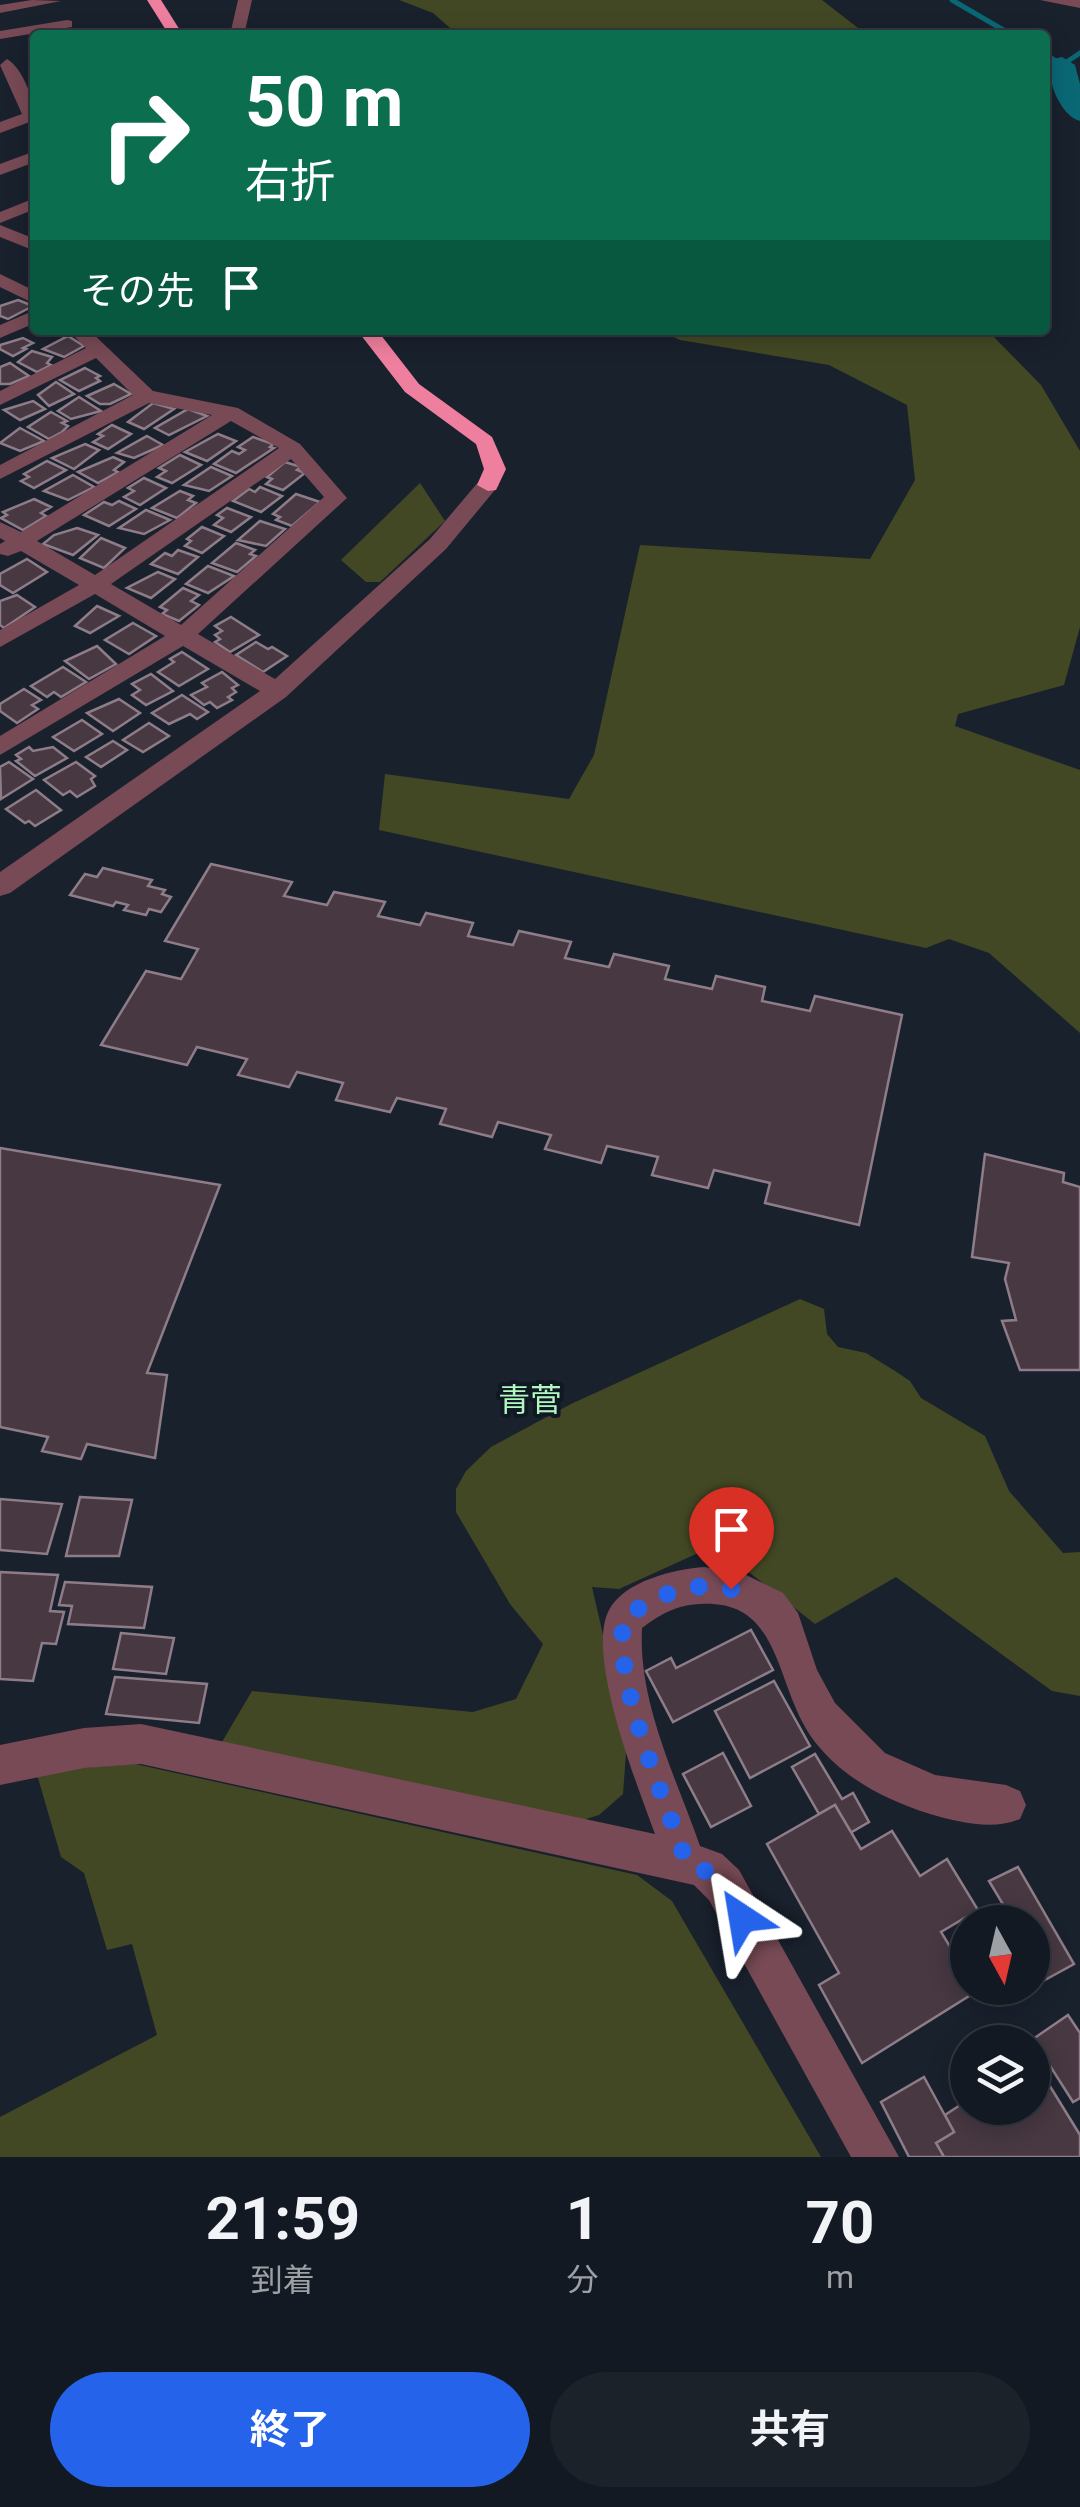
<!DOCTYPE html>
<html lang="ja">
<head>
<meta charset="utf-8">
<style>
	body { margin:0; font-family:Roboto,"Noto Sans JP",sans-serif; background:#1c222a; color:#f1f3f6; height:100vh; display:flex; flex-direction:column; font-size:38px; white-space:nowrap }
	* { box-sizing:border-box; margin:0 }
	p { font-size:32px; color:#9da0a5 }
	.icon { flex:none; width:55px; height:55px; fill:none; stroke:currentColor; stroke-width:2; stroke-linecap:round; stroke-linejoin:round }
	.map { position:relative; height:2157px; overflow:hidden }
	.details { display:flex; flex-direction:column; background:#131922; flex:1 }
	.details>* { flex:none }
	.top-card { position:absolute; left:30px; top:30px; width:1020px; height:305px; border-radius:10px; box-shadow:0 5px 25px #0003,0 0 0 2px #323840; background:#0b6e4f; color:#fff; overflow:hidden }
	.needle { width:65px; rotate:172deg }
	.tools { position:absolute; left:950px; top:1905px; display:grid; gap:20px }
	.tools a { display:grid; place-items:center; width:100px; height:100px; border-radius:50%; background:#131922; box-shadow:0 5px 25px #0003,0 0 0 2px #323840; font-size:50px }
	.pin { position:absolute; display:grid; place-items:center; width:85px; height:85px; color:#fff; margin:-102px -42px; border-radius:50% 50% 50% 0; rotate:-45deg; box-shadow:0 0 10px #0007 }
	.pin .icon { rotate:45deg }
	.me { position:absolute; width:110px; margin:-55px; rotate:327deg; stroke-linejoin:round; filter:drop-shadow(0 0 8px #0008) }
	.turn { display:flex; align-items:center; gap:35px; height:210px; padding:0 50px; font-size:45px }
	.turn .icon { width:130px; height:130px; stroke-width:2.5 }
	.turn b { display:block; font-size:70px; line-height:85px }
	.then { display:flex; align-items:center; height:95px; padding:0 50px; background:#0003; gap:20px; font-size:38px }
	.eta { display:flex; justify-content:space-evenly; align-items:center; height:170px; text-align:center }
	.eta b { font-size:60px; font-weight:700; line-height:70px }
	.button { display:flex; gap:20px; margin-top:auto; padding:20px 50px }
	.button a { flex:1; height:115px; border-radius:60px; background:#2563eb; color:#fff; font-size:40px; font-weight:700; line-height:115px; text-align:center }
	.button a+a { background:#1c222a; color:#f1f3f6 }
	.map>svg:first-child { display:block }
	.green { fill:#434824 }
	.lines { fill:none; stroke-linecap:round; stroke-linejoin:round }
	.stream { stroke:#0a6875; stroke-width:5 }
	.river { fill:#0a6875; fill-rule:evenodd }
	.building { fill:#473842; stroke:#8e7d89; stroke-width:2.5 }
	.minor { fill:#774a55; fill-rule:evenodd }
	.highway { fill:#ef7f9f; fill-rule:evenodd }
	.route { stroke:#2563eb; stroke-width:18; stroke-dasharray:0 32.4 }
	.labels { text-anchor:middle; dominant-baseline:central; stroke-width:8; stroke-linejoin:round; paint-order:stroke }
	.quarter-label { font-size:32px; fill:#b2f6c0; stroke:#101823 }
</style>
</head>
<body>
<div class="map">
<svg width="1080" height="2157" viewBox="0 0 1080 2157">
	<rect width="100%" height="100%" fill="#19212d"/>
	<g class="green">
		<polygon points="399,0 822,0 867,35 458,35 433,13"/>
		<polygon points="659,330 987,330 1041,385 1080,451 1080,627 1064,685 958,714 955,726 1080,770 1080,1033 989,953 949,939 926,948 379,830 385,774 569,799 594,755 640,545 870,559 915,480 907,405 829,365 680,340"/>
		<polygon points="420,483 445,521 380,582 366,582 341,560"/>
		<polygon points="800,1299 824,1309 827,1334 838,1347 866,1353 895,1371 910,1381 921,1398 985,1436 1009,1491 1063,1553 1080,1552 1080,1696 1052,1691 896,1577 815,1624 750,1573 707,1549 619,1589 592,1587 627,1739 623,1794 599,1815 576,1822 219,1747 252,1691 473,1712 516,1699 543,1644 510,1604 456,1512 456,1489 466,1471 491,1447 571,1404"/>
		<polygon points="135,1764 637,1875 672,1901 821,2157 0,2157 0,2117 157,2035 132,1944 107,1950 84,1873 61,1857 36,1771"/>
	</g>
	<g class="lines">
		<g class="stream">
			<polyline points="952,0 1012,35"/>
			<polyline points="1045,54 1062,65 1080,53"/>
		</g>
		<path class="river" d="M1062,57L1075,65L1080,84V121C1061,117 1043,76 1053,59Z"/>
	</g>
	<g class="building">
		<polygon points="18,300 33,306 8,319 0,316 0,306"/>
		<polygon points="68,336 84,346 64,357 43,349"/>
		<polygon points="23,338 33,343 23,348 26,349 13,356 0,349 0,345"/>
		<polygon points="32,351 52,357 47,363 51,365 37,372 18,362"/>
		<polygon points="10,363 29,376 10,384 0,384 0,367"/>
		<polygon points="85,368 100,376 96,378 100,381 79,391 60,380"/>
		<polygon points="56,382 74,394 49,406 38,395"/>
		<polygon points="114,384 131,394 110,404 100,404 87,396"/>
		<polygon points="79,397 101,411 71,419 58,411"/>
		<polygon points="33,401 45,409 20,420 4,410"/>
		<polygon points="153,403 174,409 144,429 128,422"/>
		<polygon points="188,409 207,416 169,435 155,428"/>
		<polygon points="51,412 67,421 62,423 68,426 62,432 49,439 28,427"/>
		<polygon points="112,425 131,434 108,449 93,442 103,436 98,434"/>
		<polygon points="20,428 44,441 20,451 0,443"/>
		<polygon points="218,434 236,441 207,461 185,452"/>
		<polygon points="147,436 163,445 134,458 117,453"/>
		<polygon points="253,437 273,444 270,447 274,448 236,473 214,464 232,451 239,454 245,450 238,447"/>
		<polygon points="85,444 99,450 74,469 52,458"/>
		<polygon points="180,455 201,465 172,483 157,477 166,471 159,468"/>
		<polygon points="113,457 124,462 114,470 118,472 98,483 78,472"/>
		<polygon points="47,461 66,470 34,488 21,481 29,477 24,474"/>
		<polygon points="285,462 301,467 297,470 305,473 283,490 266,484 272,479 267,477"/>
		<polygon points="211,467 232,476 209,491 184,485"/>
		<polygon points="73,475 94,487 68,500 44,491"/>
		<polygon points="144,478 166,488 140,505 124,497 134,491 128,488"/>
		<polygon points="260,487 282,496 261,512 233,501 249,489 255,492"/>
		<polygon points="180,491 193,496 188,500 196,503 177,518 152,508"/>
		<polygon points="296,494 320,502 292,526 276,520 280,517 273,514"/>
		<polygon points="34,499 51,507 41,513 46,516 23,530 1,518 7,515 3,512"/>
		<polygon points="119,501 136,509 109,526 84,515 104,502 112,505"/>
		<polygon points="227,508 251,517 231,532 214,525 223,518 217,515"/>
		<polygon points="146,510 170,520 144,534 119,528"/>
		<polygon points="260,521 285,529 266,546 238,540"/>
		<polygon points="202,527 224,536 202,553 185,546 191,541 187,539"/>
		<polygon points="77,528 98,535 73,555 43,544 54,535"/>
		<polygon points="101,538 125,548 104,568 80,558"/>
		<polygon points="236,543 255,550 250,554 256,556 237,572 212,563"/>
		<polygon points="178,550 198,557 178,574 151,564 165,553 172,556"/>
		<polygon points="27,559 47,572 13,593 0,585 0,574"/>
		<polygon points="208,566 234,576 208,593 186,584"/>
		<polygon points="158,572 175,579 151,598 127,588"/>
		<polygon points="183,588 199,595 191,601 199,605 179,621 162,614 167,610 160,607"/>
		<polygon points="17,595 35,607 4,628 0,625 0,601"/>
		<polygon points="97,606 119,616 90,633 75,626"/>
		<polygon points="231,617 259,635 230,652 215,642 220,639 215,635 222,631 215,626"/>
		<polygon points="133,623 156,636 129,654 105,640"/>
		<polygon points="256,642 268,649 272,647 287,656 263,672 236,655"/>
		<polygon points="97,646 116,664 89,679 65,661"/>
		<polygon points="182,652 208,669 179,686 158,672 174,662 170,659"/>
		<polygon points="63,667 86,682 61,697 54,692 47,697 31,686"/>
		<polygon points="222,672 238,685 232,688 236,692 228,697 232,700 217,708 210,702 204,705 191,695 207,687 202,683"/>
		<polygon points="151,674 173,691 146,705 132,695 140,690 132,684"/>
		<polygon points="24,689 41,700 32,705 38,709 17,723 0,711 0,704"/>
		<polygon points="182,695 208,712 197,719 190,714 169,724 152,713"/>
		<polygon points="119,699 140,713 113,731 87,713"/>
		<polygon points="82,720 102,734 74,751 53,737"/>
		<polygon points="149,723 169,736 143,752 123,740"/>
		<polygon points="113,741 127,750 101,767 86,757"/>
		<polygon points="29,747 33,751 53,747 67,758 35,776 16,761 21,759 16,755"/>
		<polygon points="9,762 33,779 1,799 0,767"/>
		<polygon points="76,762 95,776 91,779 95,786 77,797 70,791 63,795 44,780"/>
		<polygon points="36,790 61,810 35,826 29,821 25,823 6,809"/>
		<polygon points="211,864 292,882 284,896 327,905 334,892 385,902 378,916 420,925 426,913 473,923 468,936 513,945 519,931 571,942 565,958 609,967 614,954 669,966 665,979 712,989 716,976 765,987 762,1001 810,1011 815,996 902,1015 859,1225 765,1203 770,1183 714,1170 708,1188 652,1175 658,1157 607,1146 601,1163 545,1149 551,1135 498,1122 492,1137 440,1124 446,1109 397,1098 390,1112 336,1100 343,1083 297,1072 289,1087 238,1075 247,1059 197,1047 187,1065 101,1045 146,971 181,979 198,949 165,941"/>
		<polygon points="103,868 152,880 148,886 165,890 162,894 171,897 161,912 149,909 146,915 124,910 128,905 116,902 113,906 70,895 85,874 97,877"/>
		<polygon points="0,1148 220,1185 147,1373 167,1375 155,1458 87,1444 81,1459 42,1451 48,1437 0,1427"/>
		<polygon points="985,1154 1064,1173 1063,1182 1080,1187 1080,1370 1020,1370 1002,1321 1016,1320 1005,1279 1009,1263 972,1257"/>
		<polygon points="80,1497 132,1500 119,1556 66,1556"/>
		<polygon points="0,1499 62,1504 47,1554 0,1550"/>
		<polygon points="0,1572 58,1575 50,1611 64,1612 56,1644 42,1643 33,1681 0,1679"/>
		<polygon points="65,1582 152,1587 144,1628 68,1624 72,1606 59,1605"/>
		<polygon points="751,1630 773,1670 673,1722 646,1671 671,1658 676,1668"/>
		<polygon points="121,1633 174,1638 166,1674 113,1669"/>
		<polygon points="115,1677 207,1684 199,1723 106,1714"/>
		<polygon points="774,1681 810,1746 750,1778 715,1711"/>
		<polygon points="723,1753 751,1806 711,1827 683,1774"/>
		<polygon points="815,1754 842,1799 853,1793 869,1822 850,1833 835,1805 819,1814 792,1767"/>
		<polygon points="835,1805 861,1849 892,1831 920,1876 947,1859 978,1910 941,1932 968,1976 968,1988 977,1991 862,2063 819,1985 839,1973 767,1844"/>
		<polygon points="1018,1867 1074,1964 1034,1986 1032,1922 998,1922 1010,1916 989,1881"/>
		<polygon points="1068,2015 1080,2033 1080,2098 1073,2102 1033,2039"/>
		<polygon points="1032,2057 1080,2135 1080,2157 944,2157 936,2143 954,2132 945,2115 968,2100 968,2108 1032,2108"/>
		<polygon points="924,2077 954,2132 936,2143 944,2157 909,2157 881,2102"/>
	</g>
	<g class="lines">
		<g class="minor">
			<polygon points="32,0 61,1 0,13 0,5"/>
			<polygon points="238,0 252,0 244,35 230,35"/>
			<polygon points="1040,0 1080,0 1080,8"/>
			<polygon points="67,20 72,21 72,27 0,39 0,31"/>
			<path d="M7,59C23,68 35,102 35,120L0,133V122L22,114L0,65Z"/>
			<polygon points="35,151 35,162 0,175 0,164"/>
			<polygon points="35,198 35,209 0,223 0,212"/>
			<polygon points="0,225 35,239 35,251 0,237"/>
			<polygon points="0,274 35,291 35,304 0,287"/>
			<polygon points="35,310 35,323 0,338 0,325"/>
			<path d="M68,330H89L153,391L238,408L300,444L347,498L198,634L275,679L430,539L480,480L488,479L499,485L446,549L286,697L10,893L0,896V872L260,691L183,646L0,755V736L165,636L95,594L0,647V630L79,585L21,551L8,556L0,554V544L5,541L0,538V522L21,532L212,415L149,403L0,479V465L133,395L96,358L0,405V391L86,348ZM231,421L279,448L95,575L37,541ZM291,459L324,497L181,625L111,584Z"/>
			<path d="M704,1567L740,1572L783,1593L798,1613L817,1670L835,1703L885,1753L935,1775L1006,1785L1020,1791L1026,1805L1020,1819C993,1831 958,1822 930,1814C886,1800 844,1779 815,1742C776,1692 783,1608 713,1604C684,1602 664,1611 642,1628C638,1703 676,1777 700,1846L722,1854L739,1870L899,2157H851L709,1900L694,1885L141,1764L84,1768L0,1785V1745L84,1728L141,1724L655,1834C638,1787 585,1655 609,1610C624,1581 675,1569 704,1567Z"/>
		</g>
		<g class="highway">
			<polygon points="147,0 161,0 183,35 169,35"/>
			<polygon points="357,330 377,330 419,384 492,437 506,469 496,490 488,491 477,485 484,469 476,444 405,392"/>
		</g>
	</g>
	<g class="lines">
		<path class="route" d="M731,1589C690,1580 657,1595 624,1618C612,1680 665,1799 686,1861C716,1873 727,1890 742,1918"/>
	</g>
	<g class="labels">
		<g class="quarter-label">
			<text x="530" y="1400">青菅</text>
		</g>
	</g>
</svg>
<div class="tools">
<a><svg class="needle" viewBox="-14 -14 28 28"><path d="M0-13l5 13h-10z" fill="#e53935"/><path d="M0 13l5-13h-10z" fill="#9da0a5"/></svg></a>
<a><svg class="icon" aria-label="layers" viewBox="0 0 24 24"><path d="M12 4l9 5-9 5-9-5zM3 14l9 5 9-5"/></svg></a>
</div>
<div class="pin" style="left:731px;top:1589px;background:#d93025"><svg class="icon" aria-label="arrive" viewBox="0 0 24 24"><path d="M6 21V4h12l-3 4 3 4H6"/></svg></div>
<svg class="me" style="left:742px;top:1918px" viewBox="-20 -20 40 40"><path d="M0-17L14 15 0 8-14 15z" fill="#2563eb" stroke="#fff" stroke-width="4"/></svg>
<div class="top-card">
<div class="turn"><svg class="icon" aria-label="right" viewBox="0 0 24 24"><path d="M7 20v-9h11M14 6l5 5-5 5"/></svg><div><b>50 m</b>右折</div></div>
<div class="then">その先<svg class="icon" aria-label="arrive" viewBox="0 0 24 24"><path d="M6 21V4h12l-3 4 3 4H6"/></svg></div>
</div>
</div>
<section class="details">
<div class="eta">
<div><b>21:59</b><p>到着</p></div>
<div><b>1</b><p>分</p></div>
<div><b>70</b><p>m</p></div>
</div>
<div class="button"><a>終了</a><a>共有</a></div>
</section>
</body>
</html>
